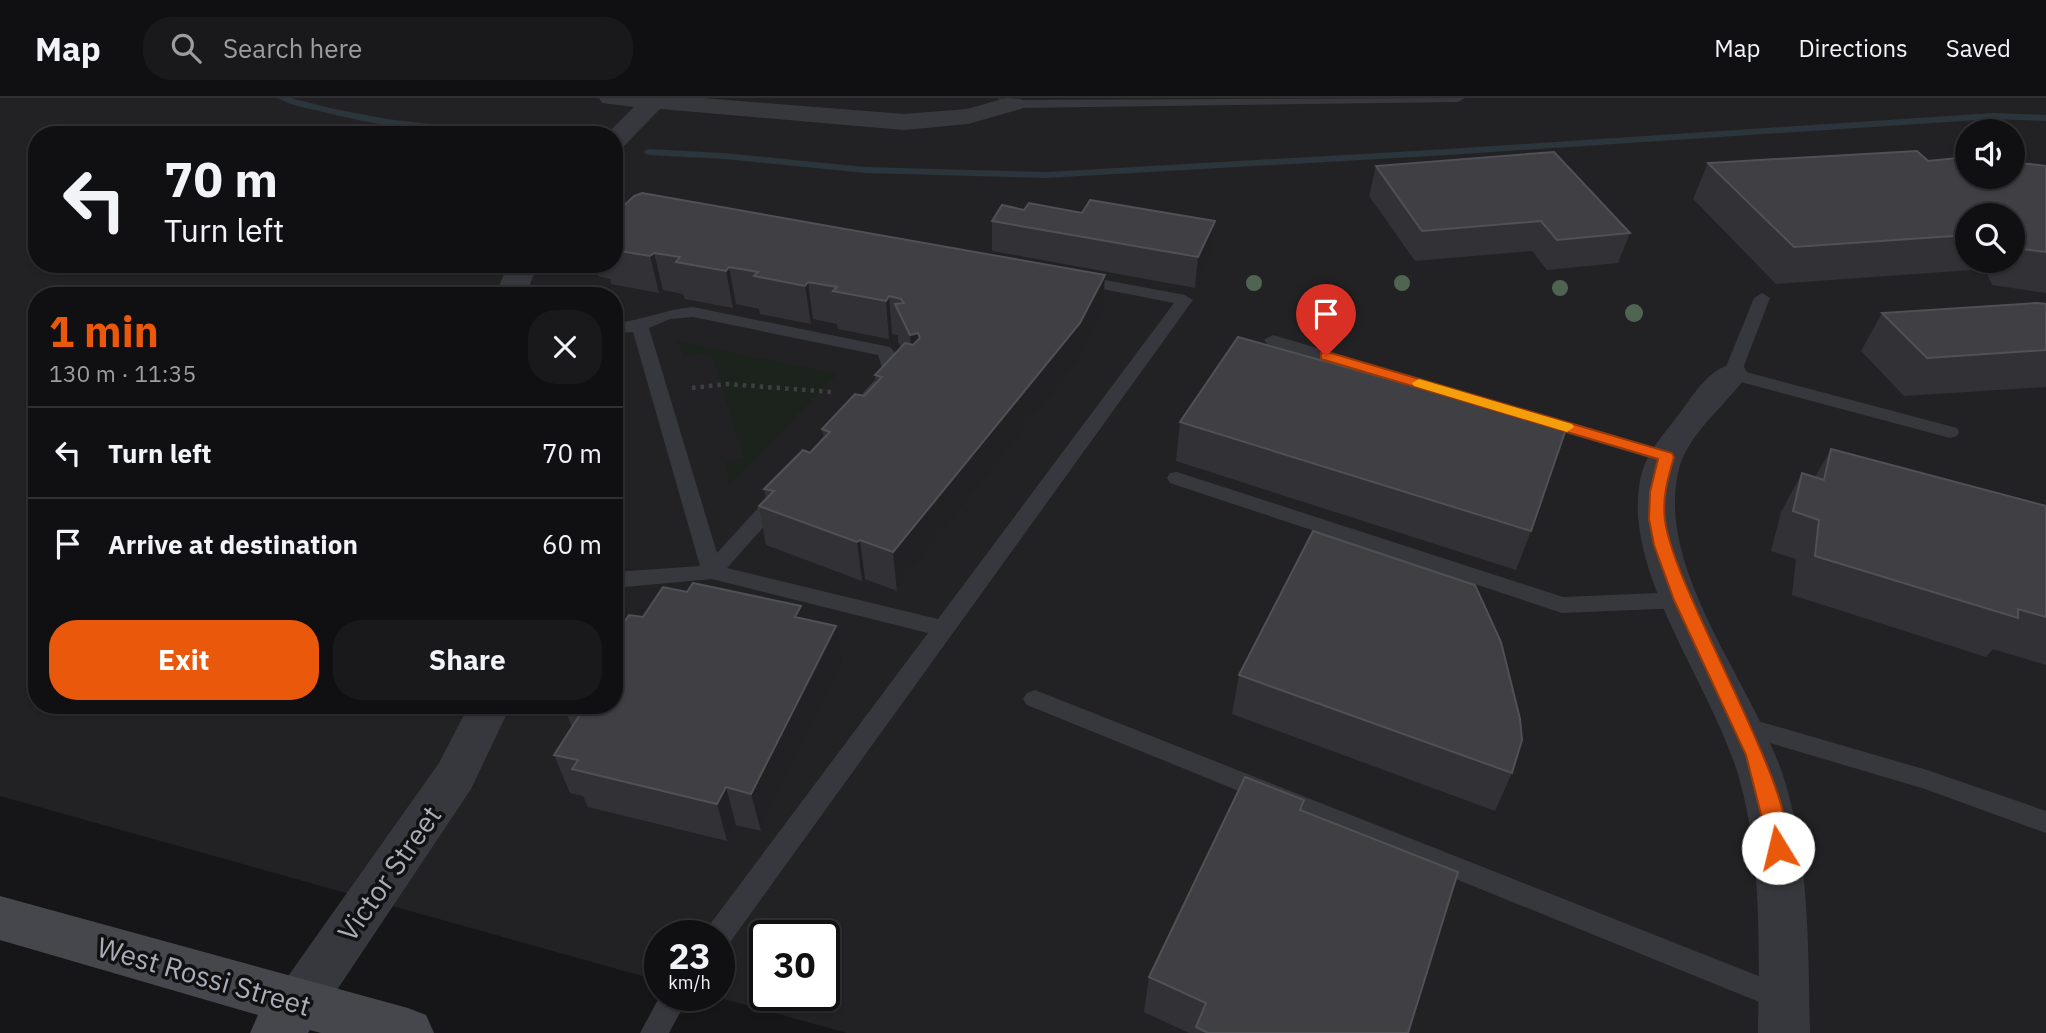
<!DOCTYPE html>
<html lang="en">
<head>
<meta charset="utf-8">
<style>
	body { margin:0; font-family:"IBM Plex Sans",sans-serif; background:#19191b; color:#f1f3f6; height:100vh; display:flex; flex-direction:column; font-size:26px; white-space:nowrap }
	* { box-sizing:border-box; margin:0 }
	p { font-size:23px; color:#9c9d9f }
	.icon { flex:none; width:38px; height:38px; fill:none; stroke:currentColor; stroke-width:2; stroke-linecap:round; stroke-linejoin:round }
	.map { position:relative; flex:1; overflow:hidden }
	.details { position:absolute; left:28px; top:189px; width:595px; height:427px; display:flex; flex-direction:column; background:#101012; border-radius:28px; box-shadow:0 2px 5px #0004,0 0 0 2px #303032 }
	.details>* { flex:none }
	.top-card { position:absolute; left:28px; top:28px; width:595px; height:147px; border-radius:28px; box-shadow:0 2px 5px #0004,0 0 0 2px #303032; background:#101012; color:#f1f3f6; overflow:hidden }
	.buttons { position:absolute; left:1955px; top:21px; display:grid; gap:14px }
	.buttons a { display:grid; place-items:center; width:70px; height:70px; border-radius:50%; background:#101012; box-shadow:0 2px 5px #0004,0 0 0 2px #303032; font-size:35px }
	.speed { position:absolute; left:644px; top:822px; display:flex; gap:14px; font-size:35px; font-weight:700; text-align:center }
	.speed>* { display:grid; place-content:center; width:91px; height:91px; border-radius:50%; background:#101012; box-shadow:0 2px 5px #0004,0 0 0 2px #303032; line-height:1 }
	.speed small { font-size:18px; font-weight:400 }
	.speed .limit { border:4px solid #111; border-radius:10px; background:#fff; color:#111 }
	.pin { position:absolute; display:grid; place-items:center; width:60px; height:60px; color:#fff; margin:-72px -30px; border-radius:50% 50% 50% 0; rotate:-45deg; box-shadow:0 0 7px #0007 }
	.pin .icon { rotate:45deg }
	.me { position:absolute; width:77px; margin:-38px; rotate:351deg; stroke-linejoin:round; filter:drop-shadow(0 0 5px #0008) }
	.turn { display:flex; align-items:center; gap:24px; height:147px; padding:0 21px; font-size:32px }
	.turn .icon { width:91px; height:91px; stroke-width:2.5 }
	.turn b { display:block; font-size:49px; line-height:60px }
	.round { display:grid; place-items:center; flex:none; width:74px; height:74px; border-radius:28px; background:#19191b }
	.overview { display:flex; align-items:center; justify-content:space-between; height:119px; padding:0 21px }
	h1 { font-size:42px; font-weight:800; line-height:52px; color:#ea580c }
	.primary-button { display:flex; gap:14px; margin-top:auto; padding:14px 21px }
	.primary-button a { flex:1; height:80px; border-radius:28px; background:#ea580c; color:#fff; font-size:28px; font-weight:800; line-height:80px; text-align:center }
	.primary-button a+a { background:#19191b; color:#f1f3f6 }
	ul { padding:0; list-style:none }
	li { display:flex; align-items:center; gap:21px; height:91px; padding:0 21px; border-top:2px solid #303032 }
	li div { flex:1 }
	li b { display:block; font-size:26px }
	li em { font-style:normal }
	header { display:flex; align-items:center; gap:42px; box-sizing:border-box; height:98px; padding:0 35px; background:#101012; border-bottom:2px solid #303032 }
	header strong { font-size:33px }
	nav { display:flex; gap:38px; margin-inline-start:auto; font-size:24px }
	.search { width:490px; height:63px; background:#19191b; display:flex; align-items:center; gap:18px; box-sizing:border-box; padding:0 24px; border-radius:28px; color:#9c9d9f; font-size:26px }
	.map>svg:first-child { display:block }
	.built { fill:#222225; fill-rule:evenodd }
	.green { fill:#1c231d }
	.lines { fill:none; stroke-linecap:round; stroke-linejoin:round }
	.stream { fill:#2c353c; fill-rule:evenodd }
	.path { stroke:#3d3f44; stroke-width:4.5; stroke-dasharray:3.5 5; stroke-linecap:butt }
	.lane { fill:#37383d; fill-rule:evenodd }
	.street { fill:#37383d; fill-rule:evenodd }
	.secondary { fill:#45474d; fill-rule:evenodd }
	.tree { fill:#506452 }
	.wall { fill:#323236; fill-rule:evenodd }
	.shaded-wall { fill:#212124 }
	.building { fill:#3f3f44; stroke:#4f5156; stroke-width:2 }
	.route { fill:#ea580c; stroke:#983908; stroke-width:2 }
	.slow { fill:#f59e0b }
	.labels { text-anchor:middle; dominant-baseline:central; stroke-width:7; stroke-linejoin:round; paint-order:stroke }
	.near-street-label { font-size:28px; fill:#a8adb8; stroke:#111113 }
</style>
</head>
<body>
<header>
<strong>Map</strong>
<div class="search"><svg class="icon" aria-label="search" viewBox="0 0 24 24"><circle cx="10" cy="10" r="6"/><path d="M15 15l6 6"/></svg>Search here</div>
<nav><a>Map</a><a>Directions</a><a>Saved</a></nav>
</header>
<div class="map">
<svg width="2046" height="935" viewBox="0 0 2046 935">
	<rect width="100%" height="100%" fill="#161618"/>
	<path class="built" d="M0,0H2046V935H847L713,898H719V838H660V883L0,698ZM1967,33H2012V79H1967ZM37,37H614V166H37ZM1967,117H2012V163H1967ZM37,198H614V607H37ZM765,838H824V898H765Z"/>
	<polygon class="green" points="677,243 837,276 729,387 726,364 744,360 711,254 684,259"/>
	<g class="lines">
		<g class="stream">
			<path d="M278,0H291L334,11L387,21L494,34L499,37C439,37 377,28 319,13C306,10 289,7 278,0Z"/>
			<polygon points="1993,15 2046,17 2046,23 1993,21 1448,57 1047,80 865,75 724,61 648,57 643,54 648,51 724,55 865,69 1047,74 1448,51"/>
		</g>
		<polyline class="path" points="692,290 727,286 832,294"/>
		<g class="lane">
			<polygon points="997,0 1015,2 1465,0 1458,4 1012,10"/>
			<path d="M1078,177L1185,197L1193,202L728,847L719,850V838H705L708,829L928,535L712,481L614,490V474L700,468L633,234L614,235V225C642,223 665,211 693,209L890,249L899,259L901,274L898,278L727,470L938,521L1174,205L1072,185V179ZM693,219L878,257L883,273L717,455L649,230L670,221Z"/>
			<polygon points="1762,195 1770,200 1742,273 1957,330 1959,334 1957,338 1950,340 1726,280 1723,276 1754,200"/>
			<polygon points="1273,237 1673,355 1676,359 1666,365 1659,363 1267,246 1264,242"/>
			<polygon points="1177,374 1563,499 1682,494 1690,496 1693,502 1690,508 1682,510 1562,515 1170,385 1167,380 1170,375"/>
			<polygon points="1035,592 1794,892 1798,901 1794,910 1784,914 1774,910 1027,607 1023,601 1027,595"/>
			<polygon points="1744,619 1927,672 2046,713 2046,735 1925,691 1736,635 1732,628 1736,621"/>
			<polygon points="660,898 689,898 669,935 640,935"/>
		</g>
		<g class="street">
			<polygon points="599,0 702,0 904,16 967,11 1006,0 1021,1 1024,6 1021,11 968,26 904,32 660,11 623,49 614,51 614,37 606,37 634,9 602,5"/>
			<polygon points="508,166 538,166 525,198 495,198"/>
			<path d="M1732,266L1744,269L1748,276C1727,307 1686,336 1678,375C1656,477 1758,590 1786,687C1810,768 1808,851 1810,935H1758C1759,852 1762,768 1741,687C1717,591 1616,471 1642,374C1648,353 1664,336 1676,320C1692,300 1706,272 1732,266Z"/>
			<polygon points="469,607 511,607 471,691 317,922 299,929 281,922 273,905 281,888 439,665"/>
		</g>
		<polygon class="secondary" points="0,798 408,910 426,917 434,935 321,935 310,932 308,935 250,935 258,917 0,842"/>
	</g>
	<g class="tree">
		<circle cx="1254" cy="185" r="8"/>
		<circle cx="1402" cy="185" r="8"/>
		<circle cx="1560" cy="190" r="8"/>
		<circle cx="1634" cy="215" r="9"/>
	</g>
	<g class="wall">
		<path d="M1928,63L2046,68V195L1992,187L1985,171L1776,186L1693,101L1708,65ZM1967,117H2012V163H1967Z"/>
		<polygon points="1376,68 1630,135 1618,165 1547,172 1532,153 1415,163 1369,98"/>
		<polygon points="1024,112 1215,123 1212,153 1195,190 992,153 992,123"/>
		<polygon points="614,117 1103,214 1079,263 897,493 865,481 862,483 766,447 759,408 766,401 764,391 810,355 824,341 822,331 864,298 875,286 875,277 901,249 898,244 898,237 892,236 889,241 838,231 837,226 813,221 811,226 760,216 759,211 736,206 733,210 685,201 683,196 663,192 659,195 611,186 610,181 598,178 595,166 614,166"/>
		<polygon points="2046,206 2046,289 1904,298 1861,253 1882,215"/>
		<polygon points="1180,324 1531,433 1516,472 1176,363"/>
		<polygon points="1831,351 2046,408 2046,567 1993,551 1986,559 1792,497 1796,461 1771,453 1781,414 1802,375 1815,379"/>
		<polygon points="643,519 804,521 842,567 761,733 736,727 727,743 588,709 583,698 570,695 554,657 572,629 565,612"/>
		<polygon points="1239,577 1512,675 1495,713 1232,616"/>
		<polygon points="1304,702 1301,713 1408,935 1189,935 1144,914 1149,879"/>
	</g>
	<g class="shaded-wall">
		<polygon points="1215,123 1212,153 1195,190 1198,159"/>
		<polygon points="654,155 663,192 659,195 650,158"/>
		<polygon points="729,169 736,206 733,210 726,173"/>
		<polygon points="1105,177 1103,214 1079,263 897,493 893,454"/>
		<polygon points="808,184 813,221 811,226 805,188"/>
		<polygon points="889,198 892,236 889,241 886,203"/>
		<polygon points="918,235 921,274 913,275 910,237"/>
		<polygon points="860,442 865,481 862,483 857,444"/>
		<polygon points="801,508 808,547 795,519"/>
		<polygon points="836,528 842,567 761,733 751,696"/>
		<polygon points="726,689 736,727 727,743 717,706"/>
	</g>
	<g class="building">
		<polygon points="1917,53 1928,63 1967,59 1967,79 2012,79 2012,64 2046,68 2046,154 2015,150 2012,145 2012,117 1967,117 1967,137 1794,149 1708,65"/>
		<polygon points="1554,54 1630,135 1557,142 1541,123 1422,133 1376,68"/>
		<polygon points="642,95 1105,177 1080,225 893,454 860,442 857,444 759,408 774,393 764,391 803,352 810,355 830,334 822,331 855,296 864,298 882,279 875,277 905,245 913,247 920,240 918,235 910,237 895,206 904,205 901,201 889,198 886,203 833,193 837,189 808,184 805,188 754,178 758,174 729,169 726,173 676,164 680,159 654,155 650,158 614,152 614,117 634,98"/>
		<polygon points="1090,102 1215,123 1198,159 992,123 1002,107 1024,112 1029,105 1082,115"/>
		<polygon points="2037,205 2046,206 2046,252 1927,260 1882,215"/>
		<polygon points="1238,239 1566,331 1531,433 1180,324"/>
		<polygon points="1831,351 2046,408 2046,519 2018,511 2018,520 1815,458 1819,422 1793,413 1802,375 1824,382"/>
		<polygon points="1313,433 1475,487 1501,544 1520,621 1522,642 1512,675 1239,577"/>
		<polygon points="693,485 801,508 795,519 836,528 751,696 726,689 717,706 572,671 578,662 554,657 581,615 565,612 568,607 614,607 614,539 629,517 643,519 663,489 687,494"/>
		<polygon points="1245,679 1304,702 1300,712 1458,774 1408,935 1208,935 1196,929 1206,905 1149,879"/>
	</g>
	<path class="route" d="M1321,255H1331L1672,355L1674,359C1668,380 1662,400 1665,422C1673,493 1808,709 1785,756H1771L1746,657L1674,502L1654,447L1649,421L1650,394L1658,361L1321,261Z"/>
	<polygon class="slow" points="1419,281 1572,326 1574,329 1567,334 1414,288 1412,285"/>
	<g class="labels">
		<g class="near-street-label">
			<text transform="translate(389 775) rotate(-55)">Victor Street</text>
			<text transform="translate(204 878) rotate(16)">West Rossi Street</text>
		</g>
	</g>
</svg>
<div class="buttons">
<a><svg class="icon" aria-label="sound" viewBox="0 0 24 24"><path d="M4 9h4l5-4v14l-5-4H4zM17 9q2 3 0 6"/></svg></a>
<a><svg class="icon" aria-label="search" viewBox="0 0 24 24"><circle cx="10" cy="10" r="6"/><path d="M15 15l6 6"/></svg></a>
</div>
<div class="speed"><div>23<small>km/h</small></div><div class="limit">30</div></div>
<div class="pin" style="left:1326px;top:258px;background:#d93025"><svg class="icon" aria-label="arrive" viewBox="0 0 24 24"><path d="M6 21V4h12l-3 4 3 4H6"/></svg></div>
<svg class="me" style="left:1778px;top:750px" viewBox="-20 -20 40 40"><circle r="19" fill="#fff"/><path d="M0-13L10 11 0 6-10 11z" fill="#ea580c"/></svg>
<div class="top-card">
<div class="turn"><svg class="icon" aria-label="left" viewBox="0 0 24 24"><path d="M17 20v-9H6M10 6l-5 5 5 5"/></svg><div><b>70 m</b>Turn left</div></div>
</div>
<section class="details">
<div class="overview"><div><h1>1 min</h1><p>130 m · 11:35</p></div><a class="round"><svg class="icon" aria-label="close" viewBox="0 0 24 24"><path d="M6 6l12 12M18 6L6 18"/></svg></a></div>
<ul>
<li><svg class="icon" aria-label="left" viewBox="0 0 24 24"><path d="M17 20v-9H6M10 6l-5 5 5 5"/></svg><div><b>Turn left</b></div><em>70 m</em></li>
<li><svg class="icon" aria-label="arrive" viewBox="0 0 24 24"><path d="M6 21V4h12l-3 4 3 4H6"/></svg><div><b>Arrive at destination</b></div><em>60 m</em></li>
</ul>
<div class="primary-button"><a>Exit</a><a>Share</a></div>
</section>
</div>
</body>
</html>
